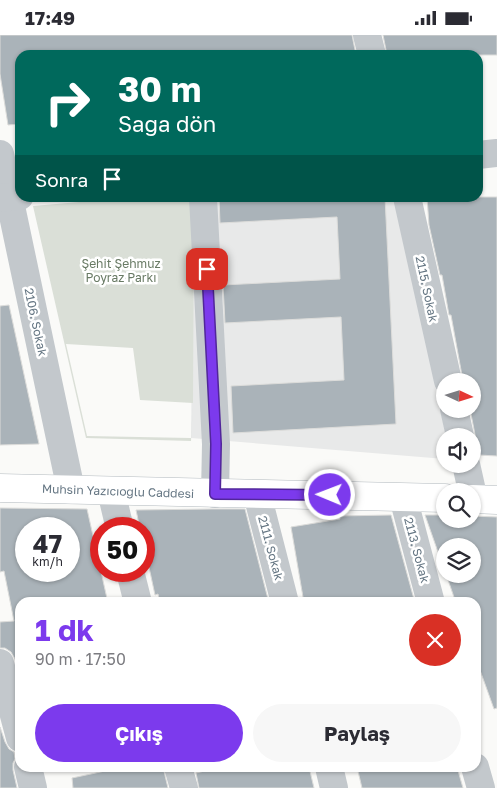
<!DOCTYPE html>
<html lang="tr">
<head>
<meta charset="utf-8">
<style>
	body { margin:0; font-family:"Golos Text",sans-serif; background:#f7f7f7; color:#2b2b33; height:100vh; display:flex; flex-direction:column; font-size:19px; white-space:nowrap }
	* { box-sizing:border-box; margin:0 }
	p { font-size:16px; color:#7c7c81 }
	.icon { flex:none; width:28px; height:28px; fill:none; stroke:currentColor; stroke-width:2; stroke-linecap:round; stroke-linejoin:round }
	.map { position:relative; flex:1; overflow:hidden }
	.sheet { position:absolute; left:15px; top:562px; width:466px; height:175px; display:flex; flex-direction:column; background:#fff; border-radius:15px; box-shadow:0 1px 4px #0004 }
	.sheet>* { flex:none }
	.banner { position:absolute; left:15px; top:15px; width:468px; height:152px; border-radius:15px; box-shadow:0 1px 4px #0004; background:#00695c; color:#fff; overflow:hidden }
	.needle { width:32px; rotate:94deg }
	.controls { position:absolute; left:436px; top:338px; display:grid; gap:10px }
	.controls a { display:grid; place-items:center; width:45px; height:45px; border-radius:50%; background:#fff; box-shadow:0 1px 4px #0004; font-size:25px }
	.speed { position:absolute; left:15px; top:482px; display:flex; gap:10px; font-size:25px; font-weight:700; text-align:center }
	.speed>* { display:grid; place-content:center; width:65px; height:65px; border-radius:50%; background:#fff; box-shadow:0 1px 4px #0004; line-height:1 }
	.speed small { font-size:12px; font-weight:400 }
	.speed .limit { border:8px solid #d22; background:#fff; color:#111 }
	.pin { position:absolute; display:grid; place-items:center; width:42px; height:42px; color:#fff; margin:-21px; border-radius:10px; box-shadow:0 2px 8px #0006 }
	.me { position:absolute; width:55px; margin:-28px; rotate:271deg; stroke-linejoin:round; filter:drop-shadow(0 0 4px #0008) }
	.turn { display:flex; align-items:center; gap:18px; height:105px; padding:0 20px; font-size:22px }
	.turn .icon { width:65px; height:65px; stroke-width:2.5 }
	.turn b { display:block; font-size:35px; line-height:42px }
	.then { display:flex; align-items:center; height:48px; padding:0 20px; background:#0003; gap:10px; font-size:19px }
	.round { display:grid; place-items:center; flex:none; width:52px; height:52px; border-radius:26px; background:#f7f7f7 }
	.summary { display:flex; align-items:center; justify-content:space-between; height:85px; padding:0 20px }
	h1 { font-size:30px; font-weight:700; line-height:38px; color:#7c3aed }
	.action { display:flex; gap:10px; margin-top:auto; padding:10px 20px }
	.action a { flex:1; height:58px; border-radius:30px; background:#7c3aed; color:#fff; font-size:20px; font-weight:700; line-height:58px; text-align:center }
	.action a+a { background:#f7f7f7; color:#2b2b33 }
	.status { display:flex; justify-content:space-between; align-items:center; height:35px; padding:0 25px; background:#fff; direction:ltr }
	.status svg { height:14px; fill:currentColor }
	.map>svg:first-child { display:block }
	.built { fill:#e8e9e9 }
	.green { fill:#dadfd7; fill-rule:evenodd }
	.building { fill:#aab3b9; stroke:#dcdcda; fill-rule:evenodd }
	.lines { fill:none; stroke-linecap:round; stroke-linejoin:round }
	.secondary-casing { stroke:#b3babf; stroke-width:29 }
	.minor { stroke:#c3c8cc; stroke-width:28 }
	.tertiary { stroke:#c3c8cc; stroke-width:28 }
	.secondary { stroke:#fff; stroke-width:28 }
	.route-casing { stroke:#51269a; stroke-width:12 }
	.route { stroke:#7c3aed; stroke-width:9 }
	.labels { text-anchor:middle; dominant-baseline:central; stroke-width:5; stroke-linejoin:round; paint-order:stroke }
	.park-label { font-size:12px; fill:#687a64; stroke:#fff }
	.street-label { font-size:12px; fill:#657683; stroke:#fff }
</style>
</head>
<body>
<div class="status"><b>17:49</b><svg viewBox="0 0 49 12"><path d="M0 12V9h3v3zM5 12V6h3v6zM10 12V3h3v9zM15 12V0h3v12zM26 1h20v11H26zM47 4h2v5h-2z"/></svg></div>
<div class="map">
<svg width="497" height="753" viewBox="0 0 497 753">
	<rect width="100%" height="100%" fill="#fafaf8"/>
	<polygon class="built" points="194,163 395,163 446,401 445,424 191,403"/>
	<path class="green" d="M125,163H194L193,368L191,406L86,403L33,171ZM66,309L133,313L140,365L193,368L191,403L87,401Z"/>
	<g class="building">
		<polygon points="0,0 352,0 356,20 20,20 20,89 8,90 0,39"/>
		<polygon points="383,0 497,0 497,20 387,20"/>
		<polygon points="219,162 385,162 396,389 233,398 231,351 344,345 341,282 225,288 223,250 340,244 337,182 220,188"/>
		<polygon points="427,162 497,162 497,421 479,420 470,374 472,374 472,346 463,346 451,280 449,280 442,240 440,240 429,190"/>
		<polygon points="9,270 39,409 0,410 0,271"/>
		<path d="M0,473L87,474L108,568H20V642L15,624L11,617L5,613H0V587L14,586L4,536L0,537ZM26,494H69V536H26Z"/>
		<polygon points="212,474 245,474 269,568 160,568 158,559 155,560 144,509 144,494 140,494 136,475"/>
		<polygon points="391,480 415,568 304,568 291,492 340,484 339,481"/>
		<polygon points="425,480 445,480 445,484 472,484 472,481 497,482 497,673 494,674 476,624 476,568 456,568 446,539 472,539 472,511 445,511 445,537"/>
		<polygon points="0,692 5,707 9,714 14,717 15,724 13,728 13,735 17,753 0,753"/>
		<polygon points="124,732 163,732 168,753 73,753 72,743"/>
		<polygon points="222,732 309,732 314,753 199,753 196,738"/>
		<polygon points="357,732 457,732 463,753 362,753"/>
	</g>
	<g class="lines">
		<g class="secondary-casing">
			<g id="secondary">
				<polyline points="0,453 445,463"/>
				<polyline points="472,464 497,465"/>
			</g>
		</g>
		<g class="minor">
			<polyline points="367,0 372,20"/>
			<polyline points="0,119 71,455"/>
			<polyline points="203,162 216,409 215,459"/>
			<polyline points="407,162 448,346"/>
			<polyline points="454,374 460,401"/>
			<polyline points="466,429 472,456"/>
			<polyline points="111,456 120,494"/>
			<polyline points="257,459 285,568"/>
			<polyline points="403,462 431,568"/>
			<polyline points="130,536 138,568"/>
			<polyline points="0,628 20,703"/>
			<polyline points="28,732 33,753"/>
			<polyline points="178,732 184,753"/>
			<polyline points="329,732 334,753"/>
			<polyline points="475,732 481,753"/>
		</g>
		<g class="tertiary">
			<polyline points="478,120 497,118"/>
			<polyline points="0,163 20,161"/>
		</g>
		<use href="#secondary" class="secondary"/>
	</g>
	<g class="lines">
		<g class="route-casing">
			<polyline id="route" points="207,234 216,409 215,459 330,460"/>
		</g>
		<use href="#route" class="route"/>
	</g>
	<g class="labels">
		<g class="park-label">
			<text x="121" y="228">Şehit Şehmuz<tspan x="121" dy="14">Poyraz Parkı</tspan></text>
		</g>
		<g class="street-label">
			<text transform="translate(427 254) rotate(78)">2115. Sokak</text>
			<text transform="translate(36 287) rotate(78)">2106. Sokak</text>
			<text transform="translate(118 456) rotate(2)">Muhsin Yazıcıoğlu Caddesi</text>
			<text transform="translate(271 513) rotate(75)">2111. Sokak</text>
			<text transform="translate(417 515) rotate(75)">2113. Sokak</text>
		</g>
	</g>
</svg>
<div class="controls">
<a><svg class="needle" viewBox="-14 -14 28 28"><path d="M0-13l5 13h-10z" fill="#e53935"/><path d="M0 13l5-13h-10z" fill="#7c7c81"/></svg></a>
<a><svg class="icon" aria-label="sound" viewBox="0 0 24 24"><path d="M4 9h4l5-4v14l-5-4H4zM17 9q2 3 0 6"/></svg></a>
<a><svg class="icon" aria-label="search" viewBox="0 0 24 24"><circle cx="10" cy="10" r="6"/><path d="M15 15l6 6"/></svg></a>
<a><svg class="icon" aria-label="layers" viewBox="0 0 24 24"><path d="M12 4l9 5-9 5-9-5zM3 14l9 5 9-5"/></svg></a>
</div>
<div class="speed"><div>47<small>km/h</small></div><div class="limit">50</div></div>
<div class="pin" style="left:207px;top:234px;background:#d93025"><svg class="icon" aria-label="arrive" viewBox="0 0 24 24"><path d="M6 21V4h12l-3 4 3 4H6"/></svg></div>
<svg class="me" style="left:330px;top:460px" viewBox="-20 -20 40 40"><circle r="17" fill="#7c3aed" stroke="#fff" stroke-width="3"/><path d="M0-11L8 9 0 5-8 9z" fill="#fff"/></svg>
<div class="banner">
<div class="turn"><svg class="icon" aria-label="right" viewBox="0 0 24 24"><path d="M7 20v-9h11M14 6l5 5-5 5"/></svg><div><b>30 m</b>Sağa dön</div></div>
<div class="then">Sonra<svg class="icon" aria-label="arrive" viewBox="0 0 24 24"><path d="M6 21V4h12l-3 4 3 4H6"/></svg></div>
</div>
<section class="sheet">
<div class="summary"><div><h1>1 dk</h1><p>90 m · 17:50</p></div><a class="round" style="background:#d93025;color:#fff"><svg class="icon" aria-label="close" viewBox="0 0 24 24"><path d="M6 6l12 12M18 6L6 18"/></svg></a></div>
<div class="action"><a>Çıkış</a><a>Paylaş</a></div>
</section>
</div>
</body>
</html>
